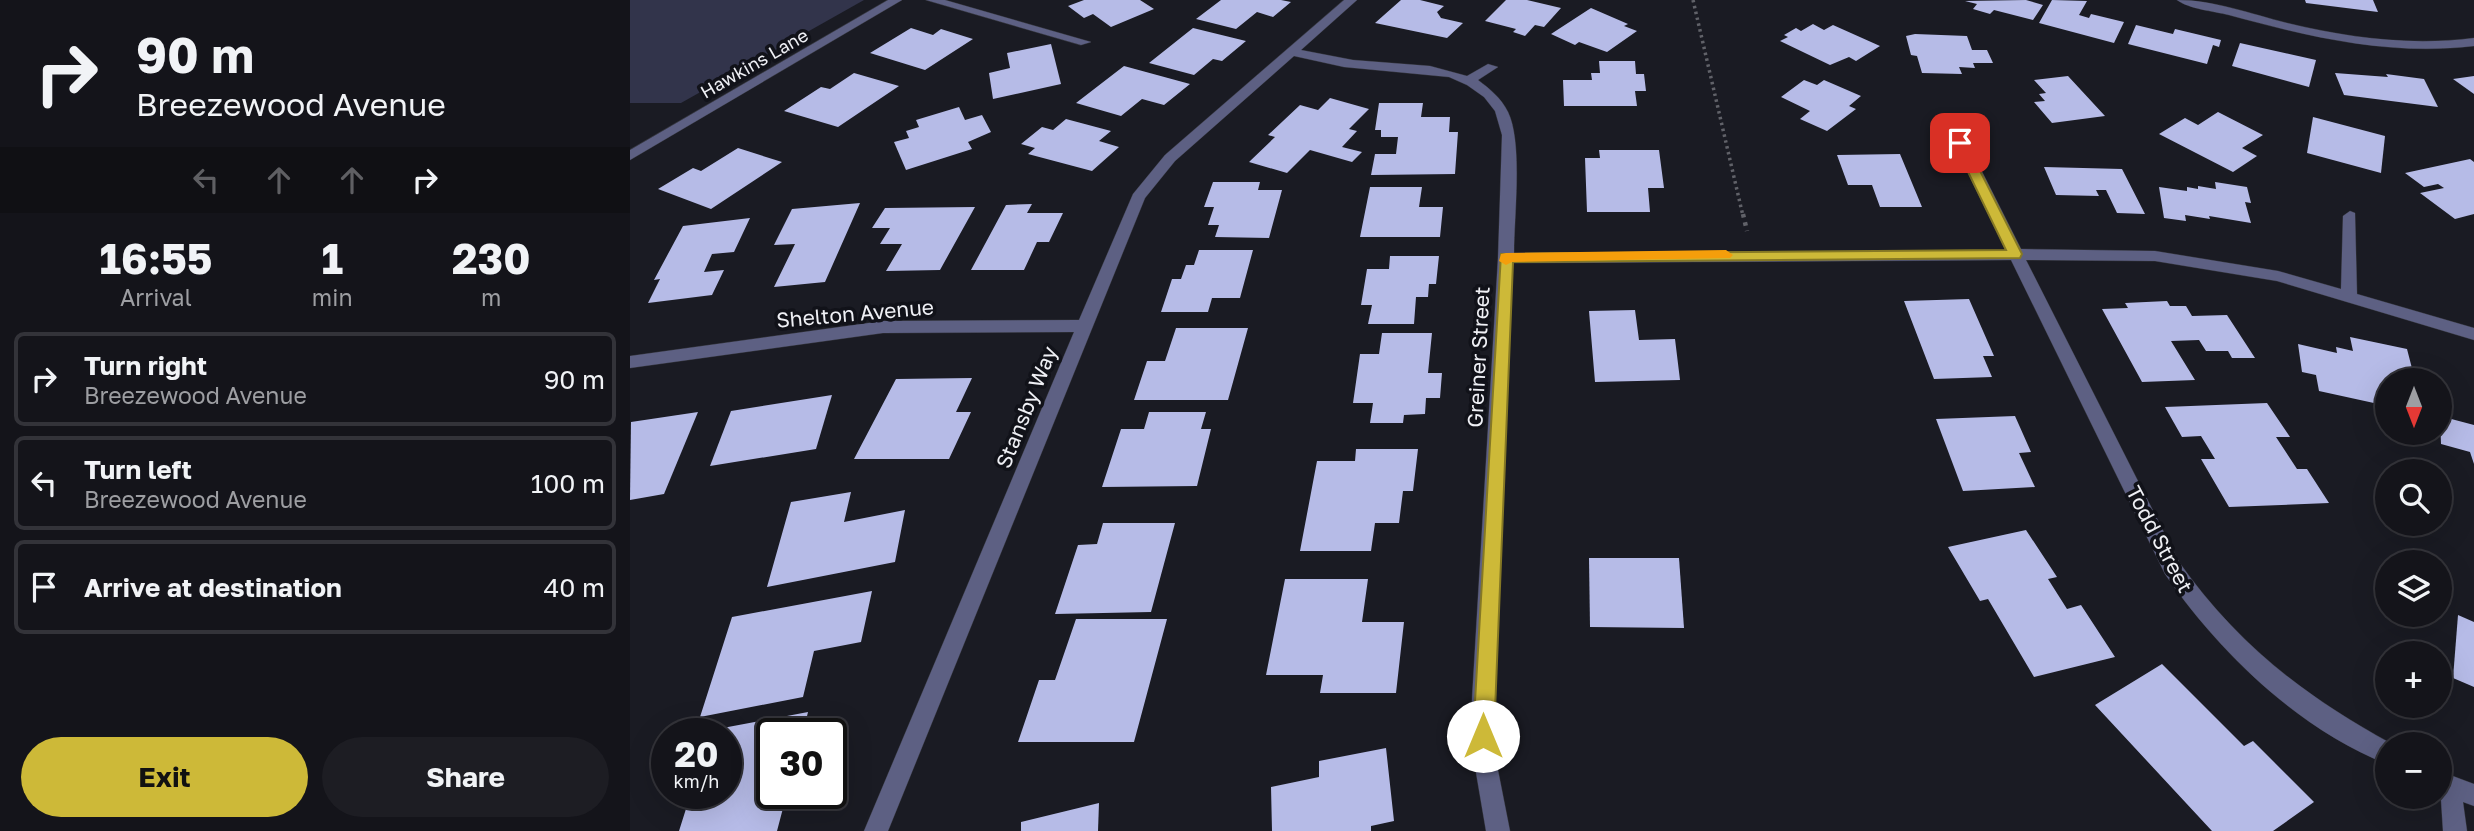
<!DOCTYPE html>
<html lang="en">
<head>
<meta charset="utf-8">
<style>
	body { margin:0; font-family:"Golos Text",sans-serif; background:#1d1d23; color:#f1f3f6; height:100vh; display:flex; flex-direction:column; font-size:26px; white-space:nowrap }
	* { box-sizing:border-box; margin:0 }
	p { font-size:23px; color:#9d9ea2 }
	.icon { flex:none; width:38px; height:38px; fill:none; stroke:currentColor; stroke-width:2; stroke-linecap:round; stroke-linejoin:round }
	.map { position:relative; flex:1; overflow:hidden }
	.panel { display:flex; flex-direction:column; background:#14141a; width:630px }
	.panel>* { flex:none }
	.hud { background:#14141a; color:#f1f3f6; overflow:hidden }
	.needle { width:46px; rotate:180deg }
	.fabs { position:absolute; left:1745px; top:368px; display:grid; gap:14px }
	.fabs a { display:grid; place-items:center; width:77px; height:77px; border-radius:50%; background:#14141a; box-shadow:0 7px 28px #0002,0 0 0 2px #333339; font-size:35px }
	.speed { position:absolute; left:21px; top:718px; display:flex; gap:14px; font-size:35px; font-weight:700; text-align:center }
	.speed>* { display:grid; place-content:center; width:91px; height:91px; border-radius:50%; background:#14141a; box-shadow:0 7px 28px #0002,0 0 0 2px #333339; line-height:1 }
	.speed small { font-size:18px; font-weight:400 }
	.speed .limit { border:4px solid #111; border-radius:10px; background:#fff; color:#111 }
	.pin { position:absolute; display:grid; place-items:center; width:60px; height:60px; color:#fff; margin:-30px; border-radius:14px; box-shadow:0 4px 10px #0006 }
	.me { position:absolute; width:77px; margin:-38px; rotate:0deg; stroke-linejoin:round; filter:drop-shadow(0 0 5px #0008) }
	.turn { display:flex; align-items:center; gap:24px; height:147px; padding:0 21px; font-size:32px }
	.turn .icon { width:91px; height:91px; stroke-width:2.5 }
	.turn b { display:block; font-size:49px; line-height:60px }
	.lanes { display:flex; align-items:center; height:66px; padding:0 21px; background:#0003; justify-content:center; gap:35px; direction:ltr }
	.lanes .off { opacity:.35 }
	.eta { display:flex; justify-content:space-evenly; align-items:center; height:119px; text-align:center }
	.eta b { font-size:42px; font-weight:700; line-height:49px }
	.cta { display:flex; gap:14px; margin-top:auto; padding:14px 21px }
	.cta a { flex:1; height:80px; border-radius:42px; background:#cdb938; color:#111; font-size:28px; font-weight:700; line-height:80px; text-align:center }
	.cta a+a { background:#1d1d23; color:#f1f3f6 }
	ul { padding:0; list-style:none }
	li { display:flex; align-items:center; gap:21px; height:94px; margin:0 14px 10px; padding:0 7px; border:4px solid #333339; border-radius:10px }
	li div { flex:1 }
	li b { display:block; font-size:26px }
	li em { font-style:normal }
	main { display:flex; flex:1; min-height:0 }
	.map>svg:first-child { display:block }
	.green { fill:#32344b }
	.building { fill:#b6bbe7 }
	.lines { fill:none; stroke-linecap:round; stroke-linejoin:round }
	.minor-casing { stroke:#34353c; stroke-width:1 }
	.tertiary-casing { stroke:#34353c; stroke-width:1 }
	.path-far1 { stroke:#616269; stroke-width:3.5; stroke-dasharray:2.5 3.5; stroke-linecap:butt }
	.path { stroke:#616269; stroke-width:4.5; stroke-dasharray:3.5 5; stroke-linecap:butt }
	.minor { fill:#5d6083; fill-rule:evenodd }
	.tertiary { fill:#5d6083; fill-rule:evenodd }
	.route { fill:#cdb938; stroke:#857824; stroke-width:2 }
	.slow { fill:#f59e0b }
	.labels { text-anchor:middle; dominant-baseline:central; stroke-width:7; stroke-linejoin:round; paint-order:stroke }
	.far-street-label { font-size:18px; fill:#eff0f5; stroke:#111219 }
	.street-label { font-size:21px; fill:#eff0f5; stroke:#111219 }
</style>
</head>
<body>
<main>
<section class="panel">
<div class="hud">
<div class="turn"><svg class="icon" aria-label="right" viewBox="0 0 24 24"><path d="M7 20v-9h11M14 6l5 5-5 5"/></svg><div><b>90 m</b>Breezewood Avenue</div></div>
<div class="lanes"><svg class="icon off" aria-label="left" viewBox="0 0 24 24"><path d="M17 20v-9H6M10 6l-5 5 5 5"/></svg><svg class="icon off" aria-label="ahead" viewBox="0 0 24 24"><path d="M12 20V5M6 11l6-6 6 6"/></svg><svg class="icon off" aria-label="ahead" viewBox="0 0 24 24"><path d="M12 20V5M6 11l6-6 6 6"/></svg><svg class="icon" aria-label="right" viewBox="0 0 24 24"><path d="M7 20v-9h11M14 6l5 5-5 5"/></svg></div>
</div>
<div class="eta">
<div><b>16:55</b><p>Arrival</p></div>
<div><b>1</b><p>min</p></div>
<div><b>230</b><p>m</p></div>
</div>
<ul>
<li><svg class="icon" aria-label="right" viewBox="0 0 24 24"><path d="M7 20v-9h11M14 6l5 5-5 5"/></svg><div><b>Turn right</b><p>Breezewood Avenue</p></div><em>90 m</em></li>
<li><svg class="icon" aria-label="left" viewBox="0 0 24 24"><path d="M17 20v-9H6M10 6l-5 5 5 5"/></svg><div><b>Turn left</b><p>Breezewood Avenue</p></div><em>100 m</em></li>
<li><svg class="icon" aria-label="arrive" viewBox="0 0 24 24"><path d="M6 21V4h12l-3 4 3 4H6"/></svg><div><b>Arrive at destination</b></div><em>40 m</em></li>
</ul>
<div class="cta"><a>Exit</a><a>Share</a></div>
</section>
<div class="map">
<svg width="1844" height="831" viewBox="0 0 1844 831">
	<rect width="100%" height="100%" fill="#1a1b23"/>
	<polygon class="green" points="0,0 234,0 51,103 0,103"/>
	<g class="building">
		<polygon points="454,0 510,0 524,9 481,27 463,14 454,18 438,6"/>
		<polygon points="591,0 651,0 661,2 643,17 627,12 606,29 566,19"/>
		<polygon points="771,0 790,0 814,6 807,12 811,18 833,23 817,38 745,23"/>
		<polygon points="876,0 897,0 931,8 914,27 905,25 895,36 883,32 886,29 855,21"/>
		<polygon points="1396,0 1413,5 1403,20 1364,10 1360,14 1343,9 1347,4 1335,1"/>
		<polygon points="1422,0 1457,1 1449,15 1459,18 1461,14 1494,22 1484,43 1409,23"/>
		<polygon points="1675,0 1743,0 1748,12 1676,3"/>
		<polygon points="961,8 998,24 994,26 1007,31 977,52 949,42 945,45 921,34"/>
		<polygon points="1183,24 1194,30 1203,25 1250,46 1226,61 1219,57 1200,65 1150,41 1158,37 1154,35 1166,28 1171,31"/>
		<polygon points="1506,25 1543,34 1545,29 1591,40 1589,47 1583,45 1577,64 1498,44"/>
		<polygon points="281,28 303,35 311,29 343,39 295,70 240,53"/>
		<polygon points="563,28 616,41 592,61 583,59 564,75 519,63"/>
		<polygon points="1285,34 1337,36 1342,50 1357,50 1363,63 1343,63 1345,68 1329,67 1332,74 1292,73 1287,56 1281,55 1276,36"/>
		<polygon points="1610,43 1686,60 1679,87 1602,66"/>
		<polygon points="421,44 431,84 363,99 359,73 380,68 377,53"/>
		<polygon points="969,61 1005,61 1006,74 1014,74 1016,91 1005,91 1007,106 934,106 933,80 962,80 961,73 970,73"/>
		<polygon points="494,66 560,84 534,105 512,99 491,116 446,103"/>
		<polygon points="224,73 269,86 208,127 154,111 191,87 200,89"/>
		<polygon points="1705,73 1758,77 1756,74 1794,79 1808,107 1714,95"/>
		<polygon points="1438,76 1475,116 1422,123 1404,102 1415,101 1409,94 1416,93 1404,80"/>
		<polygon points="1844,76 1844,94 1823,79"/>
		<polygon points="1174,80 1187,85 1194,80 1231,96 1219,106 1226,109 1197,131 1170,119 1180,111 1151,97"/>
		<polygon points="700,98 739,109 719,129 727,131 712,147 732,152 722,162 680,150 657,173 619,162 645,137 638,135 670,105 688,110"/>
		<polygon points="749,103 793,103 791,117 820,117 819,132 828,132 825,174 741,175 745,154 766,154 768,137 751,137 751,130 745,130"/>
		<polygon points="329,107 335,120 352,115 361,132 338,142 342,149 276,170 264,142 279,138 276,131 289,127 286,120"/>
		<polygon points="1588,112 1633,135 1612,148 1627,156 1603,172 1529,134 1555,118 1568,125"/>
		<polygon points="1683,117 1755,136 1751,173 1677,153"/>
		<polygon points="436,119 481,131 469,141 489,147 462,171 398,154 405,148 391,144 412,127 423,130"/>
		<polygon points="108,148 152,162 81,209 28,189 63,168 71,171"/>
		<polygon points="969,150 1029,150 1034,188 1018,188 1020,212 957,212 955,158 970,158"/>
		<polygon points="1270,154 1292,207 1250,207 1242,185 1218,185 1207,155"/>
		<polygon points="1840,159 1844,162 1844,214 1825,219 1790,193 1814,188 1808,184 1794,187 1775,173"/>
		<polygon points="1414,167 1492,169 1515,214 1487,213 1476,190 1466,190 1469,196 1426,195"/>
		<polygon points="583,182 630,182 628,190 652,190 639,238 585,237 589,225 578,225 584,207 574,207"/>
		<polygon points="1585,182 1617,187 1621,203 1615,202 1621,223 1579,216 1580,219 1555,215 1556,221 1534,218 1529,187 1557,191 1557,187 1568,189 1568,186 1586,189"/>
		<polygon points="740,187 792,187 789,207 813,207 810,237 730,237"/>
		<polygon points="230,203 195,282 144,287 165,244 144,245 162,209"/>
		<polygon points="402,204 397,213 433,213 419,242 407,242 394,270 341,270 376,205"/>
		<polygon points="345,207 310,270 256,271 272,244 250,244 260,228 242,228 255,208"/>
		<polygon points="120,218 104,252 82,254 74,272 94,270 82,295 18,303 30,279 24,280 53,226"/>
		<polygon points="569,250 623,250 610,298 582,298 578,312 531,312 542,279 551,279 556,265 564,265"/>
		<polygon points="760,256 809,256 806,284 799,284 798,297 786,297 784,324 738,324 742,305 731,305 737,269 759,269"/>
		<polygon points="1339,299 1364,356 1353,356 1362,377 1304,379 1274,301"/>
		<polygon points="1537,301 1540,306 1556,306 1562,316 1597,315 1625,358 1602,358 1598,351 1576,351 1569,340 1541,341 1565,380 1512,382 1472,309 1498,308 1495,303"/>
		<polygon points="1005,310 1009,340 1045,339 1050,380 965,382 959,311"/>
		<polygon points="546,328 618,328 598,400 504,400 517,361 535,361"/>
		<polygon points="752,333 802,333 798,373 812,373 810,398 796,398 795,414 774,415 773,423 740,423 743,403 723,403 730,354 749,354"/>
		<polygon points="1720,337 1777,349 1785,380 1757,380 1757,396 1750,394 1753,405 1689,391 1686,375 1672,372 1668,344 1707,353 1706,347 1723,351"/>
		<polygon points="342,378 326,412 341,412 319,459 224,459 266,379"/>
		<polygon points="202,395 186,449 80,466 101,411"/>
		<polygon points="1637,403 1660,437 1646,437 1667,469 1677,469 1699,503 1599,507 1571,459 1585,459 1571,436 1552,437 1535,407"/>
		<polygon points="68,412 34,494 0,500 1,422"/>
		<polygon points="519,412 576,412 571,429 581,429 567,486 472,487 491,429 514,429"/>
		<polygon points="1385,416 1401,452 1389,453 1405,487 1333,491 1306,419"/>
		<polygon points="1810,416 1844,425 1844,464 1840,452 1811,444"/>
		<polygon points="726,449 788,449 783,491 773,491 769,523 745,523 741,551 670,551 687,461 725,461"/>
		<polygon points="221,492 214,522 275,510 265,562 137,587 161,502"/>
		<polygon points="473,523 545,523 521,612 425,614 448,545 467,544"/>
		<polygon points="1396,530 1427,577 1418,579 1437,609 1451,605 1485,657 1404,677 1358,599 1350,601 1318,547"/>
		<polygon points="959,558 1049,558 1054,628 960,627"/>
		<polygon points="655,579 738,579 732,622 774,622 766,693 690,693 693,675 636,675"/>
		<polygon points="242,591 231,642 184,651 173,697 70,717 102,617"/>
		<polygon points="1828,615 1844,622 1844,687 1823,678"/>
		<polygon points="446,619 537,619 504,742 388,742 409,680 425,680"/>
		<polygon points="1532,664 1614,746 1623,741 1684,802 1643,831 1582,831 1465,705"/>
		<polygon points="178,712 173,733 142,733 142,793 157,793 147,831 49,831 61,793 96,793 96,733 81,733 82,730"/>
		<polygon points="756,748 764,821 741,826 741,831 642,831 641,787 689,777 689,761"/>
		<polygon points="469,803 468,831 391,831 391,822"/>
	</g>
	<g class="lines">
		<g class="minor-casing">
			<g id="minor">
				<polygon points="296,0 315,0 461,42 451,45"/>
				<path d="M714,0H727L671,50L723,60L800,66L837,76L858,64L868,67L848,80C860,89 871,98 878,112C893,143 884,216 884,253L1376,250L1312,120L1319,116L1326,120L1391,249L1525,251L1648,271L1711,289L1713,216L1720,211L1725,213L1727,294L1844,328V340L1647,281L1525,261L1396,260L1549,562C1607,644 1674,696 1762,744H1757V764C1667,728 1589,652 1535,574L1381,260L883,263L863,716L865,755L880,831H856L843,755L841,716L868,258L872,135L865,111L854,97L837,85L819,77L714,67L664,56L545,161L515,198L258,831H234L444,332L253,333L0,368V356L253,321L449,320L503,194L535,155Z"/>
				<path d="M1547,0C1584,0 1621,14 1657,23C1720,38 1780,46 1844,38V46C1759,56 1680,37 1599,15C1583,11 1559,9 1547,0Z"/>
				<polygon points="1820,775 1844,784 1844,806 1833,802 1837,831 1813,831 1810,784 1812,778"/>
			</g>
		</g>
		<g class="tertiary-casing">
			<polygon id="tertiary" points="258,0 272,0 0,160 0,150"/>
		</g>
		<polyline class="path-far1" points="1063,0 1113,216"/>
		<polyline class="path" points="1113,214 1117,231"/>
		<use href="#minor" class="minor"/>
		<use href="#tertiary" class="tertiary"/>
	</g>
	<polygon class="route" points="1325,140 1336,143 1392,254 1390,258 883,262 864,736 861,743 853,746 846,743 843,736 871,254 1376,250 1324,143"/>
	<polygon class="slow" points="1096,250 1103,255 1100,258 882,262 876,265 869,261 871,254 876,253"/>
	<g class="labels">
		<g class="far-street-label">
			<text transform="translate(124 63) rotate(-30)">Hawkins Lane</text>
		</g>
		<g class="street-label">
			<text transform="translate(225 313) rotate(-5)">Shelton Avenue</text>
			<text transform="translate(848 357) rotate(-87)">Greiner Street</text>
			<text transform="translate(396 407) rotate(-68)">Stansby Way</text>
			<text transform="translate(1530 539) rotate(62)">Todd Street</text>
		</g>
	</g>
</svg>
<div class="fabs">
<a><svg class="needle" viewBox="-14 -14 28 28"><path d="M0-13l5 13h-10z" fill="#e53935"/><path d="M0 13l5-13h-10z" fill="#9d9ea2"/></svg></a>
<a><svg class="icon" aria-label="search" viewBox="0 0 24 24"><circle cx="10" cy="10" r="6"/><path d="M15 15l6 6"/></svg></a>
<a><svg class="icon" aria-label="layers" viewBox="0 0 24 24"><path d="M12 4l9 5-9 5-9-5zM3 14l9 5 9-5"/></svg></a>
<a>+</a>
<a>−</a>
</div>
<div class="speed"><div>20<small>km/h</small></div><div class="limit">30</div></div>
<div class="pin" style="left:1330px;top:143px;background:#d93025"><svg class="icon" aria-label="arrive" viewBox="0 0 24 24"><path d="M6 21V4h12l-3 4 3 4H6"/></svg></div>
<svg class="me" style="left:853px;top:736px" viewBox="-20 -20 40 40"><circle r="19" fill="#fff"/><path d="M0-13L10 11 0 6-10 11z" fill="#cdb938"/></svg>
</div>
</main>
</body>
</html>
